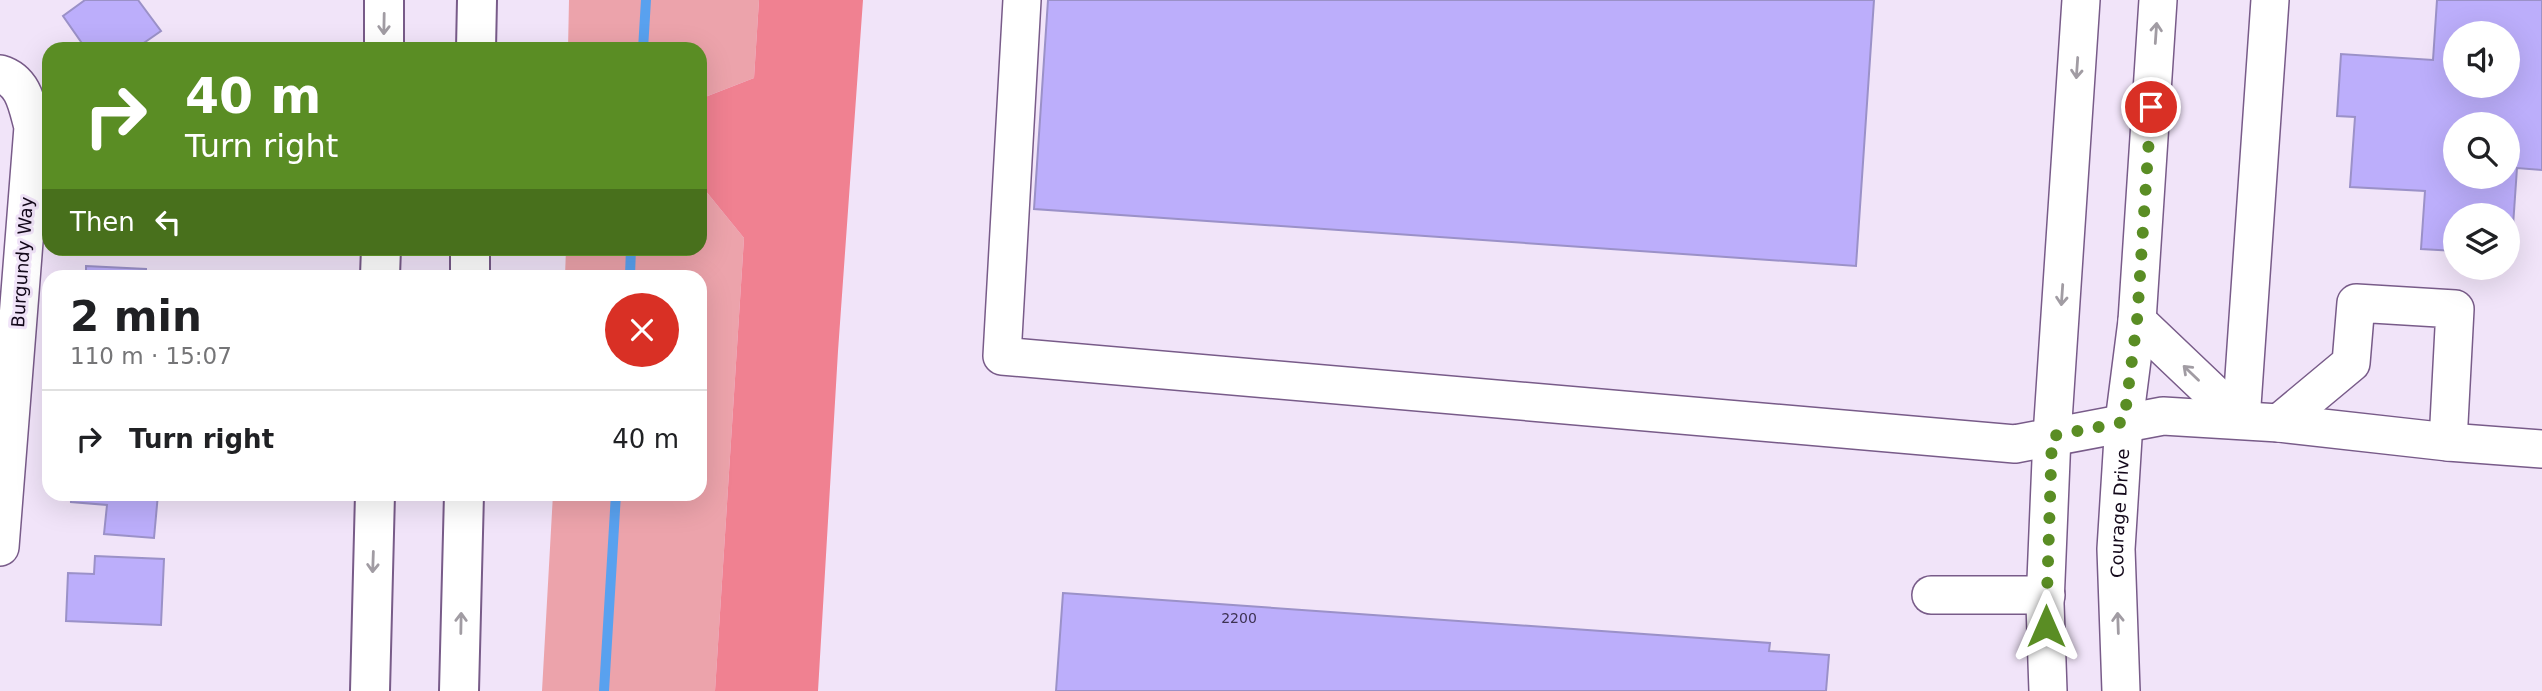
<!DOCTYPE html>
<html lang="en">
<head>
<meta charset="utf-8">
<style>
	body { margin:0; font-family:"DejaVu Sans",sans-serif; background:#f2f2f2; color:#202124; height:100vh; display:flex; flex-direction:column; font-size:26px; white-space:nowrap }
	* { box-sizing:border-box; margin:0 }
	p { font-size:23px; color:#757577 }
	.icon { flex:none; width:38px; height:38px; fill:none; stroke:currentColor; stroke-width:2; stroke-linecap:round; stroke-linejoin:round }
	.map { position:relative; flex:1; overflow:hidden }
	.details { position:absolute; left:42px; top:270px; width:665px; height:231px; display:flex; flex-direction:column; background:#fff; border-radius:21px; box-shadow:0 7px 28px #0002 }
	.details>* { flex:none }
	.top-card { position:absolute; left:42px; top:42px; width:665px; height:214px; border-radius:21px; box-shadow:0 7px 28px #0002; background:#5a8d24; color:#fff; overflow:hidden }
	.tools { position:absolute; left:2443px; top:21px; display:grid; gap:14px }
	.tools a { display:grid; place-items:center; width:77px; height:77px; border-radius:50%; background:#fff; box-shadow:0 7px 28px #0002; font-size:35px }
	.pin { position:absolute; display:grid; place-items:center; width:60px; height:60px; color:#fff; margin:-30px; border:4px solid #fff; border-radius:50%; box-shadow:0 2px 7px #0007 }
	.me { position:absolute; width:77px; margin:-38px; rotate:0deg; stroke-linejoin:round; filter:drop-shadow(0 0 5px #0008) }
	.turn { display:flex; align-items:center; gap:24px; height:147px; padding:0 28px; font-size:32px }
	.turn .icon { width:91px; height:91px; stroke-width:2.5 }
	.turn b { display:block; font-size:49px; line-height:60px }
	.then { display:flex; align-items:center; height:66px; padding:0 28px; background:#0003; gap:14px; font-size:26px }
	.round { display:grid; place-items:center; flex:none; width:74px; height:74px; border-radius:37px; background:#f2f2f2 }
	.headline { display:flex; align-items:center; justify-content:space-between; height:119px; padding:0 28px }
	h1 { font-size:42px; font-weight:600; line-height:52px }
	ul { padding:0; list-style:none }
	li { display:flex; align-items:center; gap:21px; height:98px; padding:0 28px; border-top:2px solid #e0e0e0 }
	li div { flex:1 }
	li b { display:block; font-size:26px }
	li em { font-style:normal }
	.map>svg:first-child { display:block }
	.green { fill:#eca3ab }
	.forest { fill:#f08191 }
	.lines { fill:none; stroke-linecap:round; stroke-linejoin:round }
	.stream { stroke:#59a1ef; stroke-width:10 }
	.building { fill:#bcaefb; stroke:#9b91c8; stroke-width:2; fill-rule:evenodd }
	.minor-casing { stroke:#785b89; stroke-width:40 }
	.highway-casing { stroke:#785b89; stroke-width:42 }
	.minor { stroke:#fff; stroke-width:37 }
	.highway { stroke:#fff; stroke-width:38 }
	.oneway { stroke:#a19ca3 }
	.route { stroke:#5a8d24; stroke-width:12; stroke-dasharray:0 21.6 }
	.labels { text-anchor:middle; dominant-baseline:central; stroke-width:6; stroke-linejoin:round; paint-order:stroke }
	.number-label { font-size:14px; fill:#3d3252 }
	.street-label { font-size:18px; fill:#13081a; stroke:#f1e4f9 }
</style>
</head>
<body>
<div class="map">
<svg width="2542" height="691" viewBox="0 0 2542 691">
	<rect width="100%" height="100%" fill="#f1e4f9"/>
	<g class="green">
		<polygon points="569,0 759,0 754,78 700,99 700,49 568,49"/>
		<polygon points="700,184 744,238 715,691 542,691 553,494 700,494 700,276 565,276 566,249 700,248"/>
	</g>
	<polygon class="forest" points="759,0 863,0 838,351 818,691 715,691 744,238 700,184 700,99 754,78"/>
	<g class="lines">
		<g class="stream">
			<polyline points="643,49 646,0"/>
			<polyline points="630,276 631,248"/>
			<polyline points="604,691 616,494"/>
		</g>
	</g>
	<g class="building">
		<polygon points="85,0 138,0 161,31 135,49 86,49 63,16"/>
		<polygon points="1048,0 1874,0 1856,266 1034,209"/>
		<path d="M2437,0H2542V170L2517,168L2511,255H2508V215H2455V251L2421,249L2425,191L2350,187L2355,117L2337,116L2341,54L2433,60ZM2455,33H2508V86H2455ZM2455,124H2508V177H2455Z"/>
		<polygon points="86,266 146,269 146,276 86,276"/>
		<polygon points="71,494 158,494 154,538 104,534 107,505 71,502"/>
		<polygon points="95,556 164,559 161,625 66,621 68,573 94,574"/>
		<polygon points="1063,593 1770,643 1769,651 1829,655 1826,691 1056,691"/>
	</g>
	<g class="lines">
		<g class="minor-casing">
			<g id="minor">
				<polyline points="1022,0 1002,356 2015,444 2163,416 2279,423 2448,442 2542,449"/>
				<path d="M0,74C24,81 27,105 33,127L0,547"/>
				<polyline points="2137,321 2241,420"/>
				<polyline points="2241,420 2270,0"/>
				<polyline points="2279,423 2351,363 2356,303 2455,309 2448,442"/>
				<polyline points="1931,595 2046,595"/>
				<polyline points="2048,691 2045,604 2052,436 2081,0"/>
				<path id="s1" d="M2121,691L2116,549L2124,422L2137,321L2158,0"/>
			</g>
		</g>
		<g class="highway-casing">
			<g id="highway">
				<polyline points="384,49 384,0"/>
				<polyline points="476,49 477,0"/>
				<polyline points="380,276 381,248"/>
				<polyline points="470,276 470,248"/>
				<polyline points="370,691 375,494"/>
				<polyline points="459,691 464,494"/>
			</g>
		</g>
		<use href="#minor" class="minor"/>
		<use href="#highway" class="highway"/>
	</g>
	<defs><path id="oneway-shaft" d="M-6 0H5M1.5-3L5.5 0L1.5 3" fill="none" stroke-width="1.6" stroke-linecap="round" stroke-linejoin="round" transform="scale(1.75)"/></defs>
	<g class="oneway">
		<use href="#oneway-shaft" transform="translate(384 24) rotate(91)"/>
		<use href="#oneway-shaft" transform="translate(2156 33) rotate(-86)"/>
		<use href="#oneway-shaft" transform="translate(2077 68) rotate(94)"/>
		<use href="#oneway-shaft" transform="translate(2062 295) rotate(94)"/>
		<use href="#oneway-shaft" transform="translate(2191 373) rotate(-136)"/>
		<use href="#oneway-shaft" transform="translate(373 562) rotate(92)"/>
		<use href="#oneway-shaft" transform="translate(461 623) rotate(-89)"/>
		<use href="#oneway-shaft" transform="translate(2118 623) rotate(-92)"/>
	</g>
	<g class="lines">
		<polyline class="route" points="2046,626 2052,436 2124,422 2137,321 2151,107"/>
	</g>
	<g class="labels">
		<g class="number-label">
			<text x="1239" y="618">2200</text>
		</g>
		<g class="street-label">
			<text transform="translate(22 262) rotate(-86)">Burgundy Way</text>
			<text stroke="none"><textPath href="#s1" startOffset="178">Courage Drive</textPath></text>
		</g>
	</g>
</svg>
<div class="tools">
<a><svg class="icon" aria-label="sound" viewBox="0 0 24 24"><path d="M4 9h4l5-4v14l-5-4H4zM17 9q2 3 0 6"/></svg></a>
<a><svg class="icon" aria-label="search" viewBox="0 0 24 24"><circle cx="10" cy="10" r="6"/><path d="M15 15l6 6"/></svg></a>
<a><svg class="icon" aria-label="layers" viewBox="0 0 24 24"><path d="M12 4l9 5-9 5-9-5zM3 14l9 5 9-5"/></svg></a>
</div>
<div class="pin" style="left:2151px;top:107px;background:#d93025"><svg class="icon" aria-label="arrive" viewBox="0 0 24 24"><path d="M6 21V4h12l-3 4 3 4H6"/></svg></div>
<svg class="me" style="left:2046px;top:626px" viewBox="-20 -20 40 40"><path d="M0-17L14 15 0 8-14 15z" fill="#5a8d24" stroke="#fff" stroke-width="4"/></svg>
<div class="top-card">
<div class="turn"><svg class="icon" aria-label="right" viewBox="0 0 24 24"><path d="M7 20v-9h11M14 6l5 5-5 5"/></svg><div><b>40 m</b>Turn right</div></div>
<div class="then">Then<svg class="icon" aria-label="left" viewBox="0 0 24 24"><path d="M17 20v-9H6M10 6l-5 5 5 5"/></svg></div>
</div>
<section class="details">
<div class="headline"><div><h1>2 min</h1><p>110 m · 15:07</p></div><a class="round" style="background:#d93025;color:#fff"><svg class="icon" aria-label="close" viewBox="0 0 24 24"><path d="M6 6l12 12M18 6L6 18"/></svg></a></div>
<ul>
<li><svg class="icon" aria-label="right" viewBox="0 0 24 24"><path d="M7 20v-9h11M14 6l5 5-5 5"/></svg><div><b>Turn right</b></div><em>40 m</em></li>
</ul>
</section>
</div>
</body>
</html>
